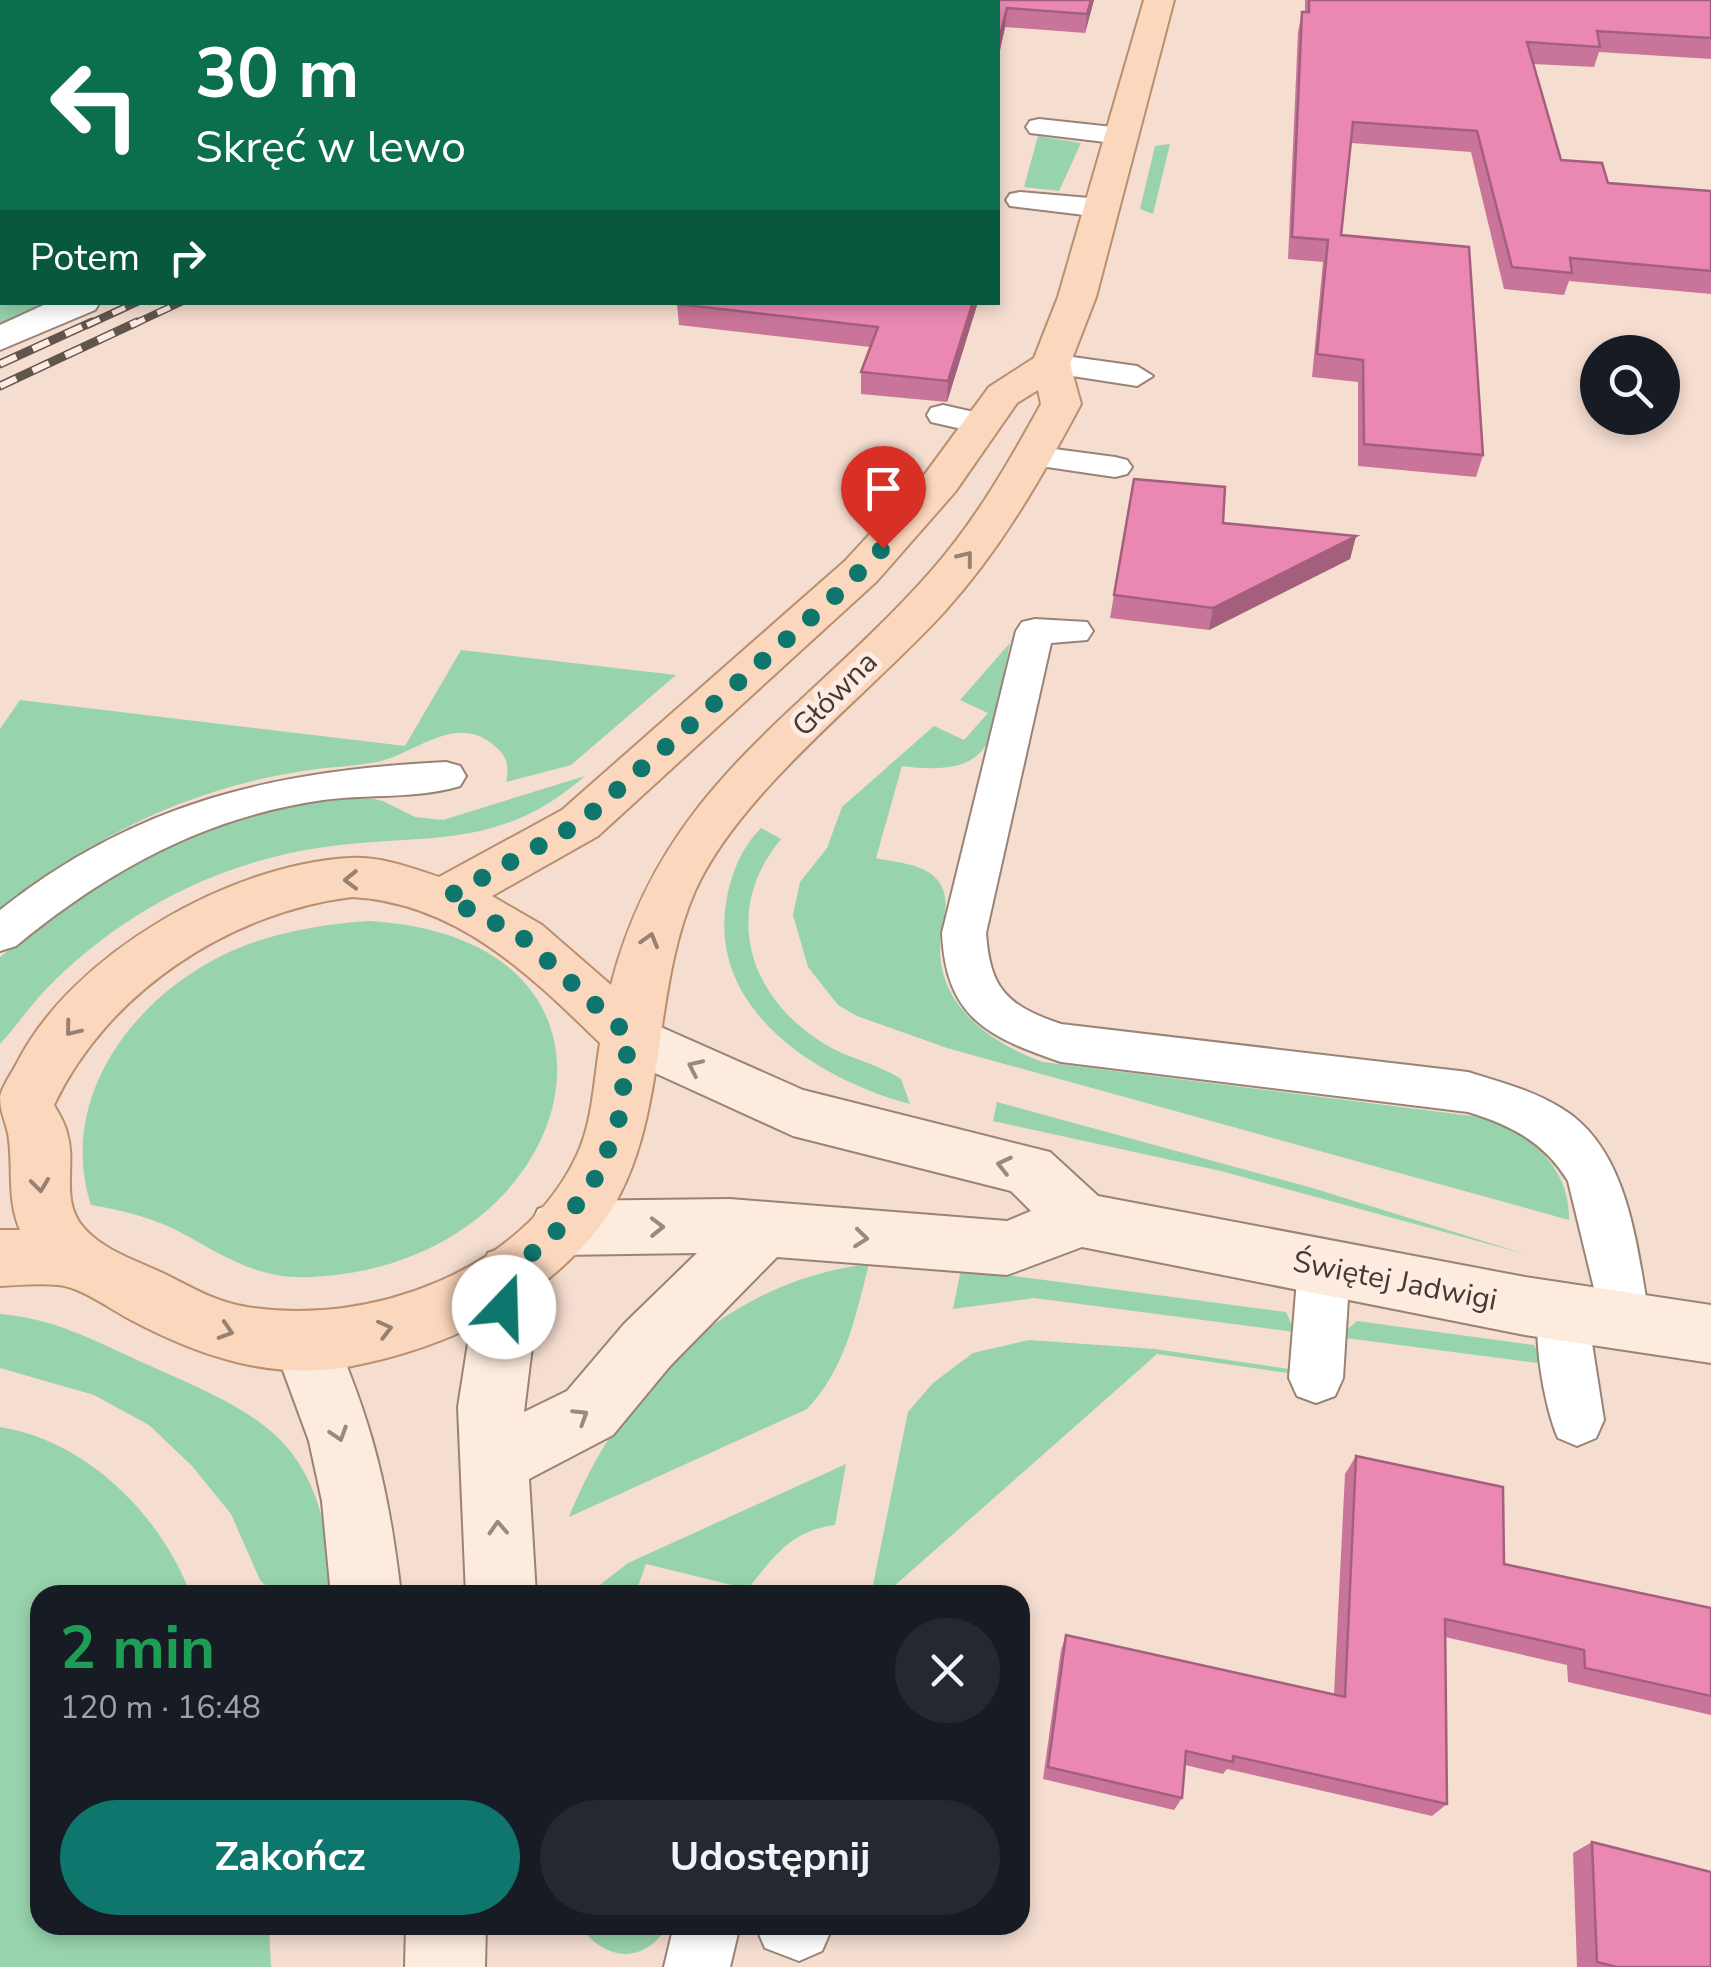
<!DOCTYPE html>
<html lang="pl">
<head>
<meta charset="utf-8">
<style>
	body { margin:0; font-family:"Nunito Sans",sans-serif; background:#242831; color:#f1f3f6; height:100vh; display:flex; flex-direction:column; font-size:38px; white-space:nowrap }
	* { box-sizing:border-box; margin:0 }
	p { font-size:32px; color:#9ea1a6 }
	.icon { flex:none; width:55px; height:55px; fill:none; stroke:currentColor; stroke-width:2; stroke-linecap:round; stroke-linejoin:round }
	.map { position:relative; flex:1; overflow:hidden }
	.sheet { position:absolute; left:30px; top:1585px; width:1000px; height:350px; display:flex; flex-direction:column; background:#171b24; border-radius:30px; box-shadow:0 5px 15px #0003 }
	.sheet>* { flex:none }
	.top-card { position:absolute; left:0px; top:0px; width:1000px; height:305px; box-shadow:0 5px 15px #0003; background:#0b6e4f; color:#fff; overflow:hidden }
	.controls { position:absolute; left:1580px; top:335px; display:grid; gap:20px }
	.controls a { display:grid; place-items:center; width:100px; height:100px; border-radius:50%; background:#171b24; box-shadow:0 5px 15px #0003; font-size:50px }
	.pin { position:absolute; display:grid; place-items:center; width:85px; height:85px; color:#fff; margin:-102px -42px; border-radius:50% 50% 50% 0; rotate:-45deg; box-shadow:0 0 10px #0007 }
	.pin .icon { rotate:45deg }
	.me { position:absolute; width:110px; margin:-55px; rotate:21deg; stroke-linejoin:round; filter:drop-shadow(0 0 8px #0008) }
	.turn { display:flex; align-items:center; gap:35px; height:210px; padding:0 30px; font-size:45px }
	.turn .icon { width:130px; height:130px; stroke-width:2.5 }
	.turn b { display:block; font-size:70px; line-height:85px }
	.then { display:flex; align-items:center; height:95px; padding:0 30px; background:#0003; gap:20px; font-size:38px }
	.round { display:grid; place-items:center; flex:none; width:105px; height:105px; border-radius:52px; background:#242831 }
	.head { display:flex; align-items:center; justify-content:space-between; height:170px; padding:0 30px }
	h1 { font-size:60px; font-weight:700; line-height:75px; color:#1e9e55 }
	.button { display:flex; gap:20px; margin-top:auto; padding:20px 30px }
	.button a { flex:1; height:115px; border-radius:60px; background:#0f766e; color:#fff; font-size:40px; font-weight:700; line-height:115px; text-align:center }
	.button a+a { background:#242831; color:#f1f3f6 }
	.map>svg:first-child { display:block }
	.green { fill:#97d3ac }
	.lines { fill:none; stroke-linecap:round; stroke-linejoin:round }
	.lane-casing { stroke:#998377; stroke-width:4 }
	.street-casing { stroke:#998377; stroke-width:4 }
	.secondary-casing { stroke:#998377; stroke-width:4 }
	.primary-casing { stroke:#b98f70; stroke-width:4 }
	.lane { fill:#fff; fill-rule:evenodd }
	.street { fill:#fff; fill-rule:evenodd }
	.secondary { fill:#fdebde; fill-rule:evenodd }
	.primary { fill:#fbd7bd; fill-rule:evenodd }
	.rail-far1-casing { stroke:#61554e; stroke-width:8 }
	.rail-casing { stroke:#61554e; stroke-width:9 }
	.rail-far1 { stroke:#ffebe1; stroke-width:5; stroke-dasharray:14; stroke-linecap:butt }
	.rail { stroke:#ffebe1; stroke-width:6; stroke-dasharray:18; stroke-linecap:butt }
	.wall { fill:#c97599 }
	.shaded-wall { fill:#a45f7d }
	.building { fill:#ea88b2; stroke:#a45f7d; stroke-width:2.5 }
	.oneway { stroke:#968172 }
	.oneway2 { stroke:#978a80 }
	.route { stroke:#0f766e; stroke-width:18; stroke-dasharray:0 32.4 }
	.labels { text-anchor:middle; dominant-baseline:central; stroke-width:10; stroke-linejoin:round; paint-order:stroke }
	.street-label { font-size:30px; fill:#433a34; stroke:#ffebe1 }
</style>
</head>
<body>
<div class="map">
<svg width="1711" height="1967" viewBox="0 0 1711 1967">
	<rect width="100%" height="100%" fill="#f5ddd0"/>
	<g class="green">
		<polygon points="0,0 575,0 611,2 2,2 2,41"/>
		<polygon points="1038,136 1081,143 1059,191 1024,187"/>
		<polygon points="0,137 2,302 58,303 0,328"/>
		<polygon points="1170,144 1153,214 1140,209 1155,146"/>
		<path d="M1010,643C992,726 1007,780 902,766L876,858C896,863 926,863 939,882C951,900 943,916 941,935C932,1001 987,1042 1043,1062L1488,1118C1533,1138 1570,1168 1569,1220L947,1048L857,1016L838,1005L808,967L793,915L800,882L827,848L842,807L934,726L964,740L988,713L960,700Z"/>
		<path d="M461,650L676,675L571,765L506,782C509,768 508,758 497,748C458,710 416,754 377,762C355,766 331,767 309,770C254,778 198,794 148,817C94,842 47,873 0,910V729L20,700L405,746Z"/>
		<path d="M585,776C496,854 422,832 318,848C218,863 127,910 55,980C35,999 19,1023 0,1044V957L98,879L206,827L308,800L359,796L383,801L415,817L443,820Z"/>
		<path d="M761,828L781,839C722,910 747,996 823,1043C848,1059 877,1063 901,1079L910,1104C820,1080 709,1012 726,903C731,874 740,850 761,828Z"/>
		<path d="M368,921C667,937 584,1265 311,1277C257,1280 223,1255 178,1231C150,1217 122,1210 91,1205C54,1091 145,982 249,944C288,930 327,924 368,921Z"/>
		<polygon points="997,1102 1309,1187 1532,1256 1221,1171 993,1121"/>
		<path d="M869,1264C855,1317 846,1368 807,1409L569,1517C623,1385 724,1282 869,1264Z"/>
		<polygon points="961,1269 1286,1312 1295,1332 1034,1298 953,1309"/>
		<path d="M0,1314C52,1318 91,1339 137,1360C260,1415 321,1434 332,1584C306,1592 281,1602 260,1580L231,1514L192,1466L149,1425L94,1395L0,1368Z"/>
		<polygon points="1357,1321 1534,1345 1546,1364 1338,1337"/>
		<polygon points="1029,1340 1155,1349 1296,1370 1295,1374 1157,1354 884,1595 871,1595 908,1412 933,1383 973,1353"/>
		<path d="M0,1427C88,1441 161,1516 191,1595H40V1925H269L271,1967H0Z"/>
		<path d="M846,1464L835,1525C791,1531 775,1555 748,1589L646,1564L635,1595H587L628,1563Z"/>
		<path d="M579,1925H669C644,1965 605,1962 579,1925Z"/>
	</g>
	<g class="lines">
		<g class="lane-casing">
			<g id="lane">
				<polygon points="1039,119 1122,128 1135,136 1122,144 1030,133 1026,127 1030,121"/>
				<polygon points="1020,192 1101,199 1115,208 1101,217 1010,206 1006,200 1010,194"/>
				<polygon points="1051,354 1137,366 1153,376 1137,386 1040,371 1035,364 1040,357"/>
				<polygon points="943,405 996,417 1001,424 996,431 984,434 931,422 927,415 931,408"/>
				<polygon points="1032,446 1115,457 1127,460 1132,467 1127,474 1115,477 1020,463 1015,456 1020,449"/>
				<path d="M1035,619L1087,622L1093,631L1087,640L1051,643L986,933C990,990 1008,1006 1061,1024L1468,1072C1500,1082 1532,1090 1561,1108C1630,1149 1637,1250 1650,1321L1642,1338L1624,1345L1606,1338L1568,1181C1544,1142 1511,1125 1468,1112L1061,1062C988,1037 946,1018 942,933L1016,631L1022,622Z"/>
				<path d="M446,762L460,766L466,776L460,786C418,799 368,794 323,800C204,817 107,871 16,946L0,951V910C136,802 276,770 446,762Z"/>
				<polygon points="1324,1244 1342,1251 1350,1267 1343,1378 1335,1396 1316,1403 1297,1396 1289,1378 1298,1267 1306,1251"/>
				<path d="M1561,1287L1579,1294L1587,1311L1604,1420L1596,1438L1577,1446L1558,1438C1544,1407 1529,1324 1543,1294Z"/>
				<polygon points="674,1925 740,1925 730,1967 664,1967"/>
				<polygon points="755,1925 830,1925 832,1928 822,1951 799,1961 765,1948"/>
			</g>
		</g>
		<g class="street-casing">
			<polygon id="street" points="50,302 100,302 95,310 0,350 0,325"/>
		</g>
		<g class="secondary-casing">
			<g id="secondary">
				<polygon points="629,1013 803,1090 1050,1152 1098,1196 1525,1277 1711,1305 1711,1363 1525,1335 1082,1247 1007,1275 777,1257 670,1366 613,1435 529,1479 536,1595 466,1595 458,1407 479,1273 488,1253 510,1245 532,1253 541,1273 524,1412 567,1391 624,1324 697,1253 560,1255 538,1247 529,1228 538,1209 560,1201 730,1199 1007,1221 1031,1211 1011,1191 793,1136 609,1052 601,1036 609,1020"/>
				<path d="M305,1313L328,1322C372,1419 389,1490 401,1595H331L322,1501L309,1441L273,1343L282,1322Z"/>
				<polygon points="406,1925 486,1925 485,1967 405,1967"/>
			</g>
		</g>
		<g class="primary-casing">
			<path id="primary" d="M1144,0H1174L1096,297L1070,364L1081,404C1042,477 1001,549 946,610C871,693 739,792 695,891C647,1000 672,1142 593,1235C532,1307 444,1348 352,1366C273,1381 201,1357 131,1320C110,1309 81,1287 58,1285C39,1283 19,1285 0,1286V1230H20C7,1199 13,1172 9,1140C8,1125 0,1115 0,1097C2,1086 12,1073 17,1063C72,954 231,864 350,858C380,856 412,868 439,877L562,810L604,773L845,561L925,474L989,387L1034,358L1058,297ZM1038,390L1041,404C1009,462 976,520 932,570C805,715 663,782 611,985L542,925L492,896L598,836L877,581L955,492L1017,403ZM352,897C457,903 529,974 600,1043C594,1079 593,1121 577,1155C523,1272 367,1327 247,1307C219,1303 194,1289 169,1276C141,1262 105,1252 84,1228C59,1200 77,1164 67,1133C65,1123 59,1114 54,1105C107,992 230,912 352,897Z"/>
		</g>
		<use href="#lane" class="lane"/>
		<use href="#street" class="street"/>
		<use href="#secondary" class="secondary"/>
		<use href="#primary" class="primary"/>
		<g class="rail-far1-casing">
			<g id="rail-far1">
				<polyline points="750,2 755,0"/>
				<polyline points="780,2 784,0"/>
				<polyline points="87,325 137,302"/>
				<polyline points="132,325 181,302"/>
			</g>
		</g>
		<g class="rail-casing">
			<g id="rail">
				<polyline points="0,364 92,322"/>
				<polyline points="0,386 137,322"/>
			</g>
		</g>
		<use href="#rail-far1" class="rail-far1"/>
		<use href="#rail" class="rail"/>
	</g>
	<g class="wall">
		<polygon points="1094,0 1085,33 1005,27 998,59 998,2"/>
		<polygon points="1305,0 1711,0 1711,59 1599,52 1594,67 1533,64 1561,160 1608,183 1711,191 1711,294 1569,281 1564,295 1504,289 1471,152 1351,143 1341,235 1483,455 1476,477 1358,466 1358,382 1312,377 1323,262 1288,259 1298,32 1302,12 1305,12"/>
		<polygon points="978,302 947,402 861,394 861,372 870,347 679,325 677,304"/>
		<polygon points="1134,479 1223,523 1356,536 1350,559 1209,630 1110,618"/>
		<polygon points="1356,1456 1504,1564 1711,1608 1711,1715 1568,1682 1567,1665 1445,1637 1447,1804 1432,1816 1227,1769 1223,1774 1185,1765 1182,1798 1174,1810 1043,1779 1061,1650 1066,1635 1334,1694 1345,1474"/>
		<polygon points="1592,1842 1711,1967 1577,1967 1573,1853"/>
	</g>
	<g class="shaded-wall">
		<polygon points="1091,0 1094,0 1085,33 1087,14"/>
		<polygon points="1007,8 1005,27 998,59 998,44"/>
		<polygon points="973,302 978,302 947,402 948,381"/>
		<polygon points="1356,536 1350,559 1209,630 1213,608"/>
	</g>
	<g class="building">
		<polygon points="862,0 1091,0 1087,14 1007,8 998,44 998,2 857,2"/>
		<polygon points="1309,0 1711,0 1711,38 1597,31 1600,47 1527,42 1561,160 1602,163 1608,183 1711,191 1711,271 1570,258 1572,273 1512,267 1477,131 1353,122 1341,235 1469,247 1483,455 1364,444 1363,360 1317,354 1328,240 1292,237 1302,12 1309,12"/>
		<polygon points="678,302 973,302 948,381 861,372 878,327 677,304"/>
		<polygon points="1134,479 1225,487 1223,523 1356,536 1213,608 1114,595"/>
		<polygon points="1356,1456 1503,1487 1504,1564 1711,1608 1711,1696 1585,1668 1584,1650 1445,1619 1447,1804 1233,1756 1233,1762 1186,1751 1182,1798 1048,1767 1066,1635 1345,1697"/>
		<polygon points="1592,1842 1711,1872 1711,1967 1617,1967 1597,1962"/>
	</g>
	<defs><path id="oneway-chevron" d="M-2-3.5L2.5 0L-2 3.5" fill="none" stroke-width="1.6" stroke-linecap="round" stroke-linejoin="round" transform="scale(2.5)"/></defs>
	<g class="oneway">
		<use href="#oneway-chevron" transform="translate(966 558) rotate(-52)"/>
		<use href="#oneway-chevron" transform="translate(351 880) rotate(179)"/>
		<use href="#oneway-chevron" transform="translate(650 940) rotate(-74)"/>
		<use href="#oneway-chevron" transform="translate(72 1029) rotate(129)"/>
		<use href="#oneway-chevron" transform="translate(40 1185) rotate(83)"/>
		<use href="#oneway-chevron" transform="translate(385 1329) rotate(-14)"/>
		<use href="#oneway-chevron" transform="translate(226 1331) rotate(17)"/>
	</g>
	<g class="oneway2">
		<use href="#oneway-chevron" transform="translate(695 1067) rotate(-155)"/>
		<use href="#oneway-chevron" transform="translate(1004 1165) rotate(-167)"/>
		<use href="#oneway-chevron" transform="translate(657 1227) rotate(-1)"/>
		<use href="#oneway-chevron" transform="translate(861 1238) rotate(6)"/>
		<use href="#oneway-chevron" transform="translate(581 1416) rotate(-32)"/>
		<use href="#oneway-chevron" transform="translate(339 1434) rotate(72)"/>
		<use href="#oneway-chevron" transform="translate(498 1528) rotate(-93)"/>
	</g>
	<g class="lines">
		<polyline class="route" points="504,1307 510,1273 560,1228 601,1170 620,1115 629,1036 521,936 446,898 580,823 833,598 883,548"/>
	</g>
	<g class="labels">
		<g class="street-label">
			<text transform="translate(835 694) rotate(-45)">Główna</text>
			<text transform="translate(1395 1281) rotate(11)">Świętej Jadwigi</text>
		</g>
	</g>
</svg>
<div class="controls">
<a><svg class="icon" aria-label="search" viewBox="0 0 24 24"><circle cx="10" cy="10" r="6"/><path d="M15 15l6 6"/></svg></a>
</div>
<div class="pin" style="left:883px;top:548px;background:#d93025"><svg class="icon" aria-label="arrive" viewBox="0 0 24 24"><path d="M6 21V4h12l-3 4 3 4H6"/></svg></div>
<svg class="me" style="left:504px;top:1307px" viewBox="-20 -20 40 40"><circle r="19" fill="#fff"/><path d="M0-13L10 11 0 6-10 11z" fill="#0f766e"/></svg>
<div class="top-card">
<div class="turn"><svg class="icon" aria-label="left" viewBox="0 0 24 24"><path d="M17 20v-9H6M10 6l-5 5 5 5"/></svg><div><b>30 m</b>Skręć w lewo</div></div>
<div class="then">Potem<svg class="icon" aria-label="right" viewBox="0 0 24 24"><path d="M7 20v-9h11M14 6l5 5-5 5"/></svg></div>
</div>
<section class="sheet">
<div class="head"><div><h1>2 min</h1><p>120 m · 16:48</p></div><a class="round"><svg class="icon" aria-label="close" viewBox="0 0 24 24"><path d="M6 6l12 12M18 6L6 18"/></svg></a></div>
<div class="button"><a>Zakończ</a><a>Udostępnij</a></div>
</section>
</div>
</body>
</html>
